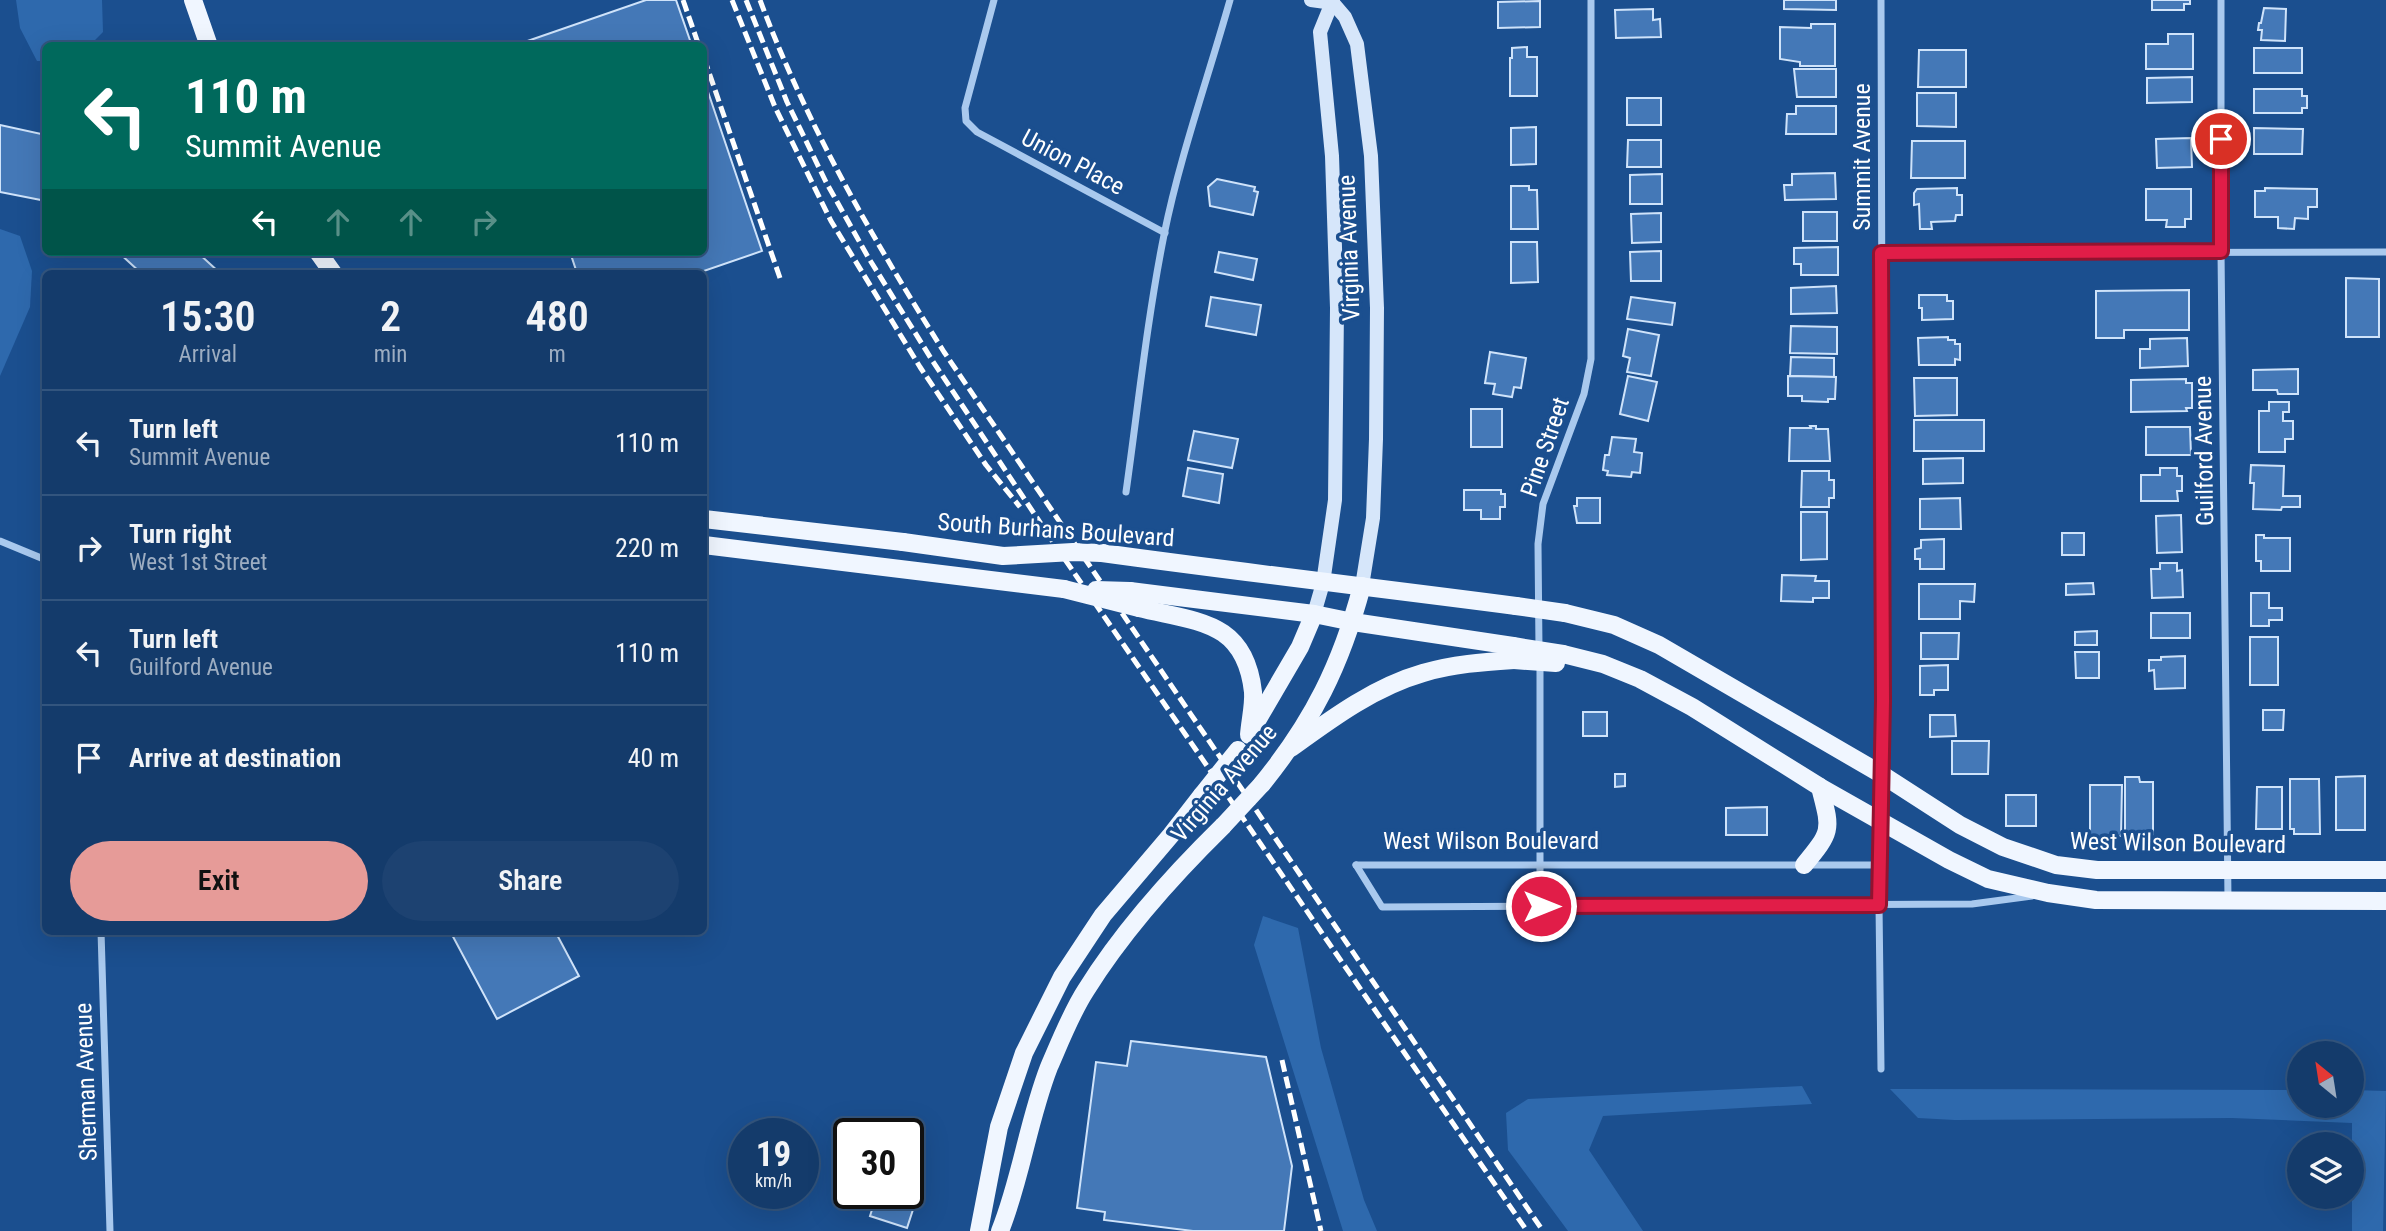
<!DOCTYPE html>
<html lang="en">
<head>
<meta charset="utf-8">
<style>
	body { margin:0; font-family:"Roboto Condensed",sans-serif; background:#1d4271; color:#f1f3f6; height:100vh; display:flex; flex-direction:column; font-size:26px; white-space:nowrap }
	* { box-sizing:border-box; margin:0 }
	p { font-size:23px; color:#9dadc1 }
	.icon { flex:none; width:38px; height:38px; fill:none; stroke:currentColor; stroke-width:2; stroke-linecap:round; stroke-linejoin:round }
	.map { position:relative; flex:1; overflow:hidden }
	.side { position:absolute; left:42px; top:270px; width:665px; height:665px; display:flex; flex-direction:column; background:#143b6b; border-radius:10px; box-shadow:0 7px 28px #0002,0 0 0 2px #33557e }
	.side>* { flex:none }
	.banner { position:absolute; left:42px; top:42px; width:665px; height:214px; border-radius:10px; box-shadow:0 7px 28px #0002,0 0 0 2px #33557e; background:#00695c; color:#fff; overflow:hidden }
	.needle { width:46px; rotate:330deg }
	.tools { position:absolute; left:2287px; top:1041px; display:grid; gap:14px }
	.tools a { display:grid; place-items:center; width:77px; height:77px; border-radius:50%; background:#143b6b; box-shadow:0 7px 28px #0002,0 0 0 2px #33557e; font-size:35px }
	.speed { position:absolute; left:728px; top:1118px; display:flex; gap:14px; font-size:35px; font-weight:700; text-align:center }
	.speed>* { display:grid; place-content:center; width:91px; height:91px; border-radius:50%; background:#143b6b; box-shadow:0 7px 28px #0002,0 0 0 2px #33557e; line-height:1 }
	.speed small { font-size:18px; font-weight:400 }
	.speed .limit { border:4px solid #111; border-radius:10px; background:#fff; color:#111 }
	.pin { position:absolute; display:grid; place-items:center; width:60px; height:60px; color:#fff; margin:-30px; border:4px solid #fff; border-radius:50%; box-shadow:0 2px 7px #0007 }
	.me { position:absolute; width:77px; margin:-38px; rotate:90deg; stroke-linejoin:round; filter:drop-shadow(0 0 5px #0008) }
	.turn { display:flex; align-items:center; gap:24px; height:147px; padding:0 28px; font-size:32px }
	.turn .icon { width:91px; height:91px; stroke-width:2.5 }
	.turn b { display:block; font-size:49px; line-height:60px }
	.lanes { display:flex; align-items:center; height:66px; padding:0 28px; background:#0003; justify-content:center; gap:35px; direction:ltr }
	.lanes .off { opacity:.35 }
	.eta { display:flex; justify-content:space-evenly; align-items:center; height:119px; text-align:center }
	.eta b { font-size:42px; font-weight:600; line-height:49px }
	.cta { display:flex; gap:14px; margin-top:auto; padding:14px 28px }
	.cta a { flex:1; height:80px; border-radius:42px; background:#e69b98; color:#111; font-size:28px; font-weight:600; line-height:80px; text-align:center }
	.cta a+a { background:#1d4271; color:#f1f3f6 }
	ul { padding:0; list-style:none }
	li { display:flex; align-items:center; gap:21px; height:105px; padding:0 28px; border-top:2px solid #33557e }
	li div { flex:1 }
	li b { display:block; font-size:26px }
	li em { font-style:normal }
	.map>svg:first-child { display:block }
	.green { fill:#2e69ad }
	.building { fill:#4478b7; stroke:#cfe3fa; stroke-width:2 }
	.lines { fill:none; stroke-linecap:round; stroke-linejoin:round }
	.street { stroke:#a9c9ee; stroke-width:7 }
	.secondary { stroke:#d6e6fa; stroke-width:14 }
	.primary { stroke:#f0f6ff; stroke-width:18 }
	.rail { stroke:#fff; stroke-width:5; stroke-dasharray:12 5; stroke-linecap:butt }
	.primary-bridge { stroke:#f0f6ff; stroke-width:18 }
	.route-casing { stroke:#92132f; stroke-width:18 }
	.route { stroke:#e11d48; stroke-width:12 }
	.labels { text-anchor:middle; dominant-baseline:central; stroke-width:7; stroke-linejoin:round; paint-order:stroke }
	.street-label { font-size:24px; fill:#fff; stroke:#1b4f8f }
</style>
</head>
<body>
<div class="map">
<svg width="2386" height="1231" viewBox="0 0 2386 1231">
	<rect width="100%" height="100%" fill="#1b4f8f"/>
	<g class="green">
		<polygon points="16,0 102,0 103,32 90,45 46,46 45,61 37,61 20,28"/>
		<polygon points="0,229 20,236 32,271 30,307 0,376"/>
		<polygon points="1263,916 1298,928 1321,1048 1364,1200 1377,1231 1343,1231 1254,945"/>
		<polygon points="1802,1086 1812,1104 1603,1116 1589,1150 1643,1231 1568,1231 1508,1150 1506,1113 1528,1099"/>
		<polygon points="1890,1089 2299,1090 2300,1106 2352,1106 2352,1090 2386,1091 2383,1231 2352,1231 2352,1123 2232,1118 1955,1120 1918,1118"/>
	</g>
	<g class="building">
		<polygon points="646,0 676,0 692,46 513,46"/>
		<polygon points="1784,0 1836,0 1836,10 1784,9"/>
		<polygon points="2152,0 2190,0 2190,4 2184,4 2184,10 2152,10"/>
		<polygon points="1540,1 1540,27 1498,28 1498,2"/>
		<polygon points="2264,8 2286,9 2285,41 2261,40 2262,30 2258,30 2259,23 2261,23"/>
		<polygon points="1653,9 1653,20 1660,19 1661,37 1616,38 1615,10"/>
		<polygon points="1811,24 1835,24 1835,66 1800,66 1800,62 1780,59 1780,27 1811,28"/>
		<polygon points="2168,34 2193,34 2193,69 2146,69 2146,44 2168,44"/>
		<polygon points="1527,47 1527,57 1537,57 1537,96 1510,96 1510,58 1512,58 1512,48"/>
		<rect x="2254" y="48" width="48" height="25"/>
		<polygon points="1919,50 1966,50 1966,87 1918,87"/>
		<polygon points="1794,69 1836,69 1836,97 1797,97"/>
		<polygon points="2192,77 2192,102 2147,103 2147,78"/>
		<polygon points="704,80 762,251 698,273 577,273 570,252 704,252"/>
		<polygon points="2254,89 2302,89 2302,96 2307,96 2307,108 2302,108 2302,113 2254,113"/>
		<polygon points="1917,93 1956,93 1956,127 1917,126"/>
		<rect x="1627" y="98" width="34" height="27"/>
		<polygon points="1796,106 1836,106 1836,134 1786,134 1787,114 1796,114"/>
		<polygon points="0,125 46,135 46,201 0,192"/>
		<polygon points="1536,127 1536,164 1511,165 1511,128"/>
		<polygon points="2254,128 2303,129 2302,154 2254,154"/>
		<polygon points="2191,138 2192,167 2157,168 2156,139"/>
		<polygon points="1628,140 1661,140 1661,167 1627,167"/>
		<polygon points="1912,141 1965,141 1965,178 1911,178"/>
		<polygon points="1835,173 1836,199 1785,200 1784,185 1792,185 1792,174"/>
		<polygon points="1662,174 1662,204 1630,204 1630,175"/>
		<polygon points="1217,179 1255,187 1254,191 1258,192 1253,215 1210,206 1208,187"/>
		<polygon points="1511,186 1529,186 1529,190 1537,190 1538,229 1511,229"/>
		<polygon points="1957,188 1957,195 1962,195 1962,215 1956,215 1955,221 1931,222 1932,229 1920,229 1919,204 1914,205 1914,193 1917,189"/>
		<polygon points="2265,188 2317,189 2317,207 2308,207 2308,219 2295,218 2294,229 2278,228 2278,217 2255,217 2255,191 2265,191"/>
		<polygon points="2146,189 2191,189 2191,219 2185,219 2185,227 2166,227 2167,220 2146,220"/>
		<rect x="1803" y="212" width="34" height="29"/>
		<polygon points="1661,213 1661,242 1632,243 1631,214"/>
		<polygon points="1511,242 1537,242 1538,282 1511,283"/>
		<polygon points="1838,247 1838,275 1801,275 1801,264 1794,264 1794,248"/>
		<polygon points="1661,251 1661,281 1631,281 1630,252"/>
		<polygon points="118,252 197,252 220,273 141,273"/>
		<polygon points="1219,252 1257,259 1253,280 1215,272"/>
		<polygon points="2346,278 2379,279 2379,337 2346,337"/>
		<polygon points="1836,286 1837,313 1791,314 1791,288"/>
		<polygon points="2189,290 2189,330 2124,330 2124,338 2096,338 2096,291"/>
		<polygon points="1919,295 1947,295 1947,301 1953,301 1953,319 1922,320 1922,308 1919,308"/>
		<polygon points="1211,297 1261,305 1256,335 1206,326"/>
		<polygon points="1631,297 1675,303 1672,325 1627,319"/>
		<polygon points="1791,326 1837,327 1837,354 1790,353"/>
		<polygon points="1628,329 1659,335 1651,376 1627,372 1630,358 1623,356"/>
		<polygon points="1948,337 1948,340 1955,340 1955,344 1960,344 1960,360 1955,359 1955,365 1919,365 1918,338"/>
		<polygon points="2187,338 2188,366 2140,368 2140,349 2150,349 2150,339"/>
		<polygon points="1490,352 1526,358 1521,388 1514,387 1512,397 1493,394 1495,384 1485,383"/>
		<polygon points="1791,357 1834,358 1834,377 1790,376"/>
		<polygon points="2298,369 2298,394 2278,394 2277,390 2253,390 2253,370"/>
		<polygon points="1628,376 1657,382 1648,421 1620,414"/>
		<polygon points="1788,376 1836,377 1835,399 1828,399 1828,402 1802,401 1802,396 1788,396"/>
		<polygon points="1914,378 1957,378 1957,415 1915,416"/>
		<polygon points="2186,379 2186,383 2192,383 2192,408 2186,408 2187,411 2131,412 2131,380"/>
		<polygon points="2269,402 2289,402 2289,412 2283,412 2283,421 2293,421 2293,439 2285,439 2285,452 2259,452 2259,411 2269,411"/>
		<rect x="1471" y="409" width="31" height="38"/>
		<rect x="1914" y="420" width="70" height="31"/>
		<polygon points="1810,426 1816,426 1816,429 1828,429 1830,461 1789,461 1790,428 1811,428"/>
		<polygon points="2146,427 2190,427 2191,455 2146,455"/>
		<polygon points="1194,431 1238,439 1232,468 1188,460"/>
		<polygon points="1612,437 1636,439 1634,452 1642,453 1640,473 1632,472 1631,477 1607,475 1608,471 1603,470 1605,455 1609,455"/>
		<polygon points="1963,458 1963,483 1923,484 1923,459"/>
		<polygon points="2251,465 2284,466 2283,496 2300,496 2300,507 2282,507 2281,510 2253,509 2254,483 2250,483"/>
		<polygon points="1188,468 1223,474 1219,503 1183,496"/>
		<polygon points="2160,468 2177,468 2177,476 2182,476 2182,491 2177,491 2178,501 2141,501 2141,475 2160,475"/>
		<polygon points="1802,471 1829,471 1829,480 1834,480 1834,498 1829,498 1829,507 1801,507"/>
		<polygon points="1464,490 1501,490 1501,494 1505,494 1505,507 1500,507 1500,519 1481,519 1481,510 1464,510"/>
		<polygon points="1577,498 1600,498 1600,523 1577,523 1574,506 1577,506"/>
		<polygon points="1960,498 1961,529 1920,529 1920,499"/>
		<polygon points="1801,512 1827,512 1827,559 1801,560"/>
		<polygon points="2181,515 2182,552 2157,553 2156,516"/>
		<rect x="2062" y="533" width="22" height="22"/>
		<polygon points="2256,535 2264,535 2264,538 2290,538 2290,571 2261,571 2261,561 2256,561"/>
		<polygon points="1944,539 1944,569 1920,569 1920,559 1915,559 1915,549 1921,548 1921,540"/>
		<polygon points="2160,563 2177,563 2177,571 2182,570 2183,597 2152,598 2151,569 2160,569"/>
		<polygon points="1782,575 1816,576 1815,581 1829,581 1829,598 1813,598 1813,602 1781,601"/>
		<polygon points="2093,583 2094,594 2066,595 2066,584"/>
		<polygon points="1919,584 1975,584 1974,602 1960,601 1960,619 1919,619"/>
		<polygon points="2251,593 2269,593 2269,608 2282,608 2282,620 2269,620 2269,626 2251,626"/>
		<rect x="2151" y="613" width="39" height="25"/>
		<polygon points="2097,631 2097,645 2075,645 2075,632"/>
		<polygon points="1921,633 1959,633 1958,659 1921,659"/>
		<rect x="2250" y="637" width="28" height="48"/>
		<polygon points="2075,652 2099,652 2099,678 2076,678"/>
		<polygon points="2185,656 2185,688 2155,689 2154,670 2149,671 2149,660 2161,660 2161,657"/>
		<polygon points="1948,665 1948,690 1934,690 1934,695 1920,695 1920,666"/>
		<polygon points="2263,710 2284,710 2283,730 2263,730"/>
		<rect x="1583" y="712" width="24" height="24"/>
		<polygon points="1930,715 1955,715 1956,736 1930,737"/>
		<polygon points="1952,741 1989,741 1988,774 1952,774"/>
		<polygon points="1615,774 1625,774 1625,786 1615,787"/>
		<polygon points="2365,776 2365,830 2336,830 2336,777"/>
		<polygon points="2125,777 2139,777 2140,782 2153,782 2153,836 2125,836"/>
		<polygon points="2290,779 2319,779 2320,834 2294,834 2294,829 2290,829"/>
		<polygon points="2090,785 2122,785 2121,836 2090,836"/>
		<polygon points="2257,787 2282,787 2282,829 2256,829"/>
		<rect x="2006" y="795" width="30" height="31"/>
		<polygon points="1767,807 1767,835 1726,835 1726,808"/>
		<polygon points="450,931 555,931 579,976 497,1019"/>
		<polygon points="1131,1041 1266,1057 1292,1166 1284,1231 1193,1231 1104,1220 1105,1212 1077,1208 1096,1062 1127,1066"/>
		<polygon points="908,1187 919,1191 907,1228 870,1216 877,1194 908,1194"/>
	</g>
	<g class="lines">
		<g class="street">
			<polyline points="994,0 965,108 966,121 977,132 1165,233"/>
			<polyline points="1881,0 1883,701 1879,905 1881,1069"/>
			<polyline points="2221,0 2221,251 2228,899"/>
			<polyline points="1881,253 2386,252"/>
			<path d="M1126,492C1138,407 1147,320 1164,235C1180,156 1208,78 1230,0"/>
			<polyline points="0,541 46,560"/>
			<polyline points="1539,649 1538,544 1543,504 1584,394 1591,359 1591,0"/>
			<polyline points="1540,661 1540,906"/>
			<polyline points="1356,865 1382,907 1972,904 2032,896"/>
			<polyline points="1356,865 1879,865"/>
			<polyline points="101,931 110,1231"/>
		</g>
		<g class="secondary">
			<polyline points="1311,0 1333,3"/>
			<polyline points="1333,3 1345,17 1357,44 1371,156 1377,308 1376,439 1373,518 1362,586"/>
			<polyline points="1314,614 1323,583 1335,500 1337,308 1332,156 1320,32 1333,0"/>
		</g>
		<g class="primary">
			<polyline points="193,0 209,46"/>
			<polyline points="318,252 333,273"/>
			<polyline points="704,519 903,542"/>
			<polyline points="704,545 1064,589"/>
			<path d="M1102,553C1240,572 1378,588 1516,606"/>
			<polyline points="1130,591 1314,614 1353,622 1513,646"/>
			<path d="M1139,608C1197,622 1245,620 1253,692C1254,705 1250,721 1249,735"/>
			<polyline points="1565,613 1614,625 1659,645 1881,774 1960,825 2003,847 2056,865 2097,870 2386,870"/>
			<polyline points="1563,654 1603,664 1640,679 1692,707 1820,787 1949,860 1988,879 2048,893 2096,900 2386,901"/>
			<polyline points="1251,731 1300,647 1314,614"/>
			<path d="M1291,748C1331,719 1374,687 1423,673C1453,664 1483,662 1514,660"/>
			<path d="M1262,784C1313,721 1341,665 1362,586"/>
			<path d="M1804,865C1833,830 1831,830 1820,787"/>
			<polyline points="979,1231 999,1127 1024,1053 1062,977 1103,915 1171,835 1202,795"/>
			<path d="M1000,1231C1021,1179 1028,1121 1049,1067C1060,1042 1071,1013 1086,990C1124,929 1172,876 1223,826"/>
		</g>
		<g class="rail">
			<polyline points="683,0 699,46"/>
			<polyline points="732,0 775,107 831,221 920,367 986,465 1020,507"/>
			<polyline points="746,0 787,102 826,182 868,257 932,360 1055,545 1527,1231"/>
			<path d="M760,0C807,126 873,239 944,352L1543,1231"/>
			<polyline points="704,58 780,278"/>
			<polyline points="1282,1060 1321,1231"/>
		</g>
		<g class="primary-bridge">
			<polyline points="903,542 1003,556 1073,552 1102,553"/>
			<polyline points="1064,589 1139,608"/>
			<polyline points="1096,590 1130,591"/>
			<polyline points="1516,606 1565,613"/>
			<polyline points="1513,646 1563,654"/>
			<polyline points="1514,660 1556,663"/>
			<polyline points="1202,795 1238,750"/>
			<polyline points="1223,826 1262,784"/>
		</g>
	</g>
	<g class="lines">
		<g class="route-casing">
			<polyline id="route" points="1541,906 1879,905 1883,701 1881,253 2221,251 2221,139"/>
		</g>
		<use href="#route" class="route"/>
	</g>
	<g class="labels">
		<g class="street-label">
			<text transform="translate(1862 157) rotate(-90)">Summit Avenue</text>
			<text transform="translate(1073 162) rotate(28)">Union Place</text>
			<text transform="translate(1349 248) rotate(-92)">Virginia Avenue</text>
			<text transform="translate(1545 447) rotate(-71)">Pine Street</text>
			<text transform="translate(2204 451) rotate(-91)">Guilford Avenue</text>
			<text transform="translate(1056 530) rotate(4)">South Burhans Boulevard</text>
			<text transform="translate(1224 783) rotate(-49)">Virginia Avenue</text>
			<text x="1491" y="841">West Wilson Boulevard</text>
			<text transform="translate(2178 843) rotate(1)">West Wilson Boulevard</text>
			<text transform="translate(86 1082) rotate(-92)">Sherman Avenue</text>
		</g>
	</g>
</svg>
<div class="tools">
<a><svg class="needle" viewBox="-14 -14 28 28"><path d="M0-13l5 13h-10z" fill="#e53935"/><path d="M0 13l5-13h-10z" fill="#9dadc1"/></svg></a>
<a><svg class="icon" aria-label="layers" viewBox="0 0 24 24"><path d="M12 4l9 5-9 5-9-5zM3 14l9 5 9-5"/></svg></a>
</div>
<div class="speed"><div>19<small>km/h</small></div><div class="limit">30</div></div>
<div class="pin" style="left:2221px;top:139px;background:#d93025"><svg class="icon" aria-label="arrive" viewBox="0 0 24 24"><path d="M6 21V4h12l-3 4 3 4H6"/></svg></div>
<svg class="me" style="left:1541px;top:906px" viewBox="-20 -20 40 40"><circle r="17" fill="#e11d48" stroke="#fff" stroke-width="3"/><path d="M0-11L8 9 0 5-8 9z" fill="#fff"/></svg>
<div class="banner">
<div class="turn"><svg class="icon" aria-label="left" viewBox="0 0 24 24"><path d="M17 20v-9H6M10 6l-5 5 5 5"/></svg><div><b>110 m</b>Summit Avenue</div></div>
<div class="lanes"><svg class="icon" aria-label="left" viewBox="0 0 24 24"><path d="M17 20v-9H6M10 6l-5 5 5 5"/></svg><svg class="icon off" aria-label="ahead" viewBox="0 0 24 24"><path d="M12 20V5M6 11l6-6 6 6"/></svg><svg class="icon off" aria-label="ahead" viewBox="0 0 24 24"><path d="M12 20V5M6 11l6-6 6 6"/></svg><svg class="icon off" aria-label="right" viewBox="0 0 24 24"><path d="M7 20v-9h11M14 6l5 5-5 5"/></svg></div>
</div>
<section class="side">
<div class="eta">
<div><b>15:30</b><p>Arrival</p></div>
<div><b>2</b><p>min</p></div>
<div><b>480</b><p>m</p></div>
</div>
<ul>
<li><svg class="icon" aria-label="left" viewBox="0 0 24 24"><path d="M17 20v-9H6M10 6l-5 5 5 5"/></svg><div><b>Turn left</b><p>Summit Avenue</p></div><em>110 m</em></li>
<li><svg class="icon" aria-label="right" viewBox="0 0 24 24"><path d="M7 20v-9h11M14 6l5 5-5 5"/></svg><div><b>Turn right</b><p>West 1st Street</p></div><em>220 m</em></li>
<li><svg class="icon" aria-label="left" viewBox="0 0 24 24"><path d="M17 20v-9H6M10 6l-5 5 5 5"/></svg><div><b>Turn left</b><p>Guilford Avenue</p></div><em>110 m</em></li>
<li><svg class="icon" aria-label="arrive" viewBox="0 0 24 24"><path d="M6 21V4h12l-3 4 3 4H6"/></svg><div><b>Arrive at destination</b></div><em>40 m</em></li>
</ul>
<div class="cta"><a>Exit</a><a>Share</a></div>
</section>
</div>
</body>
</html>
